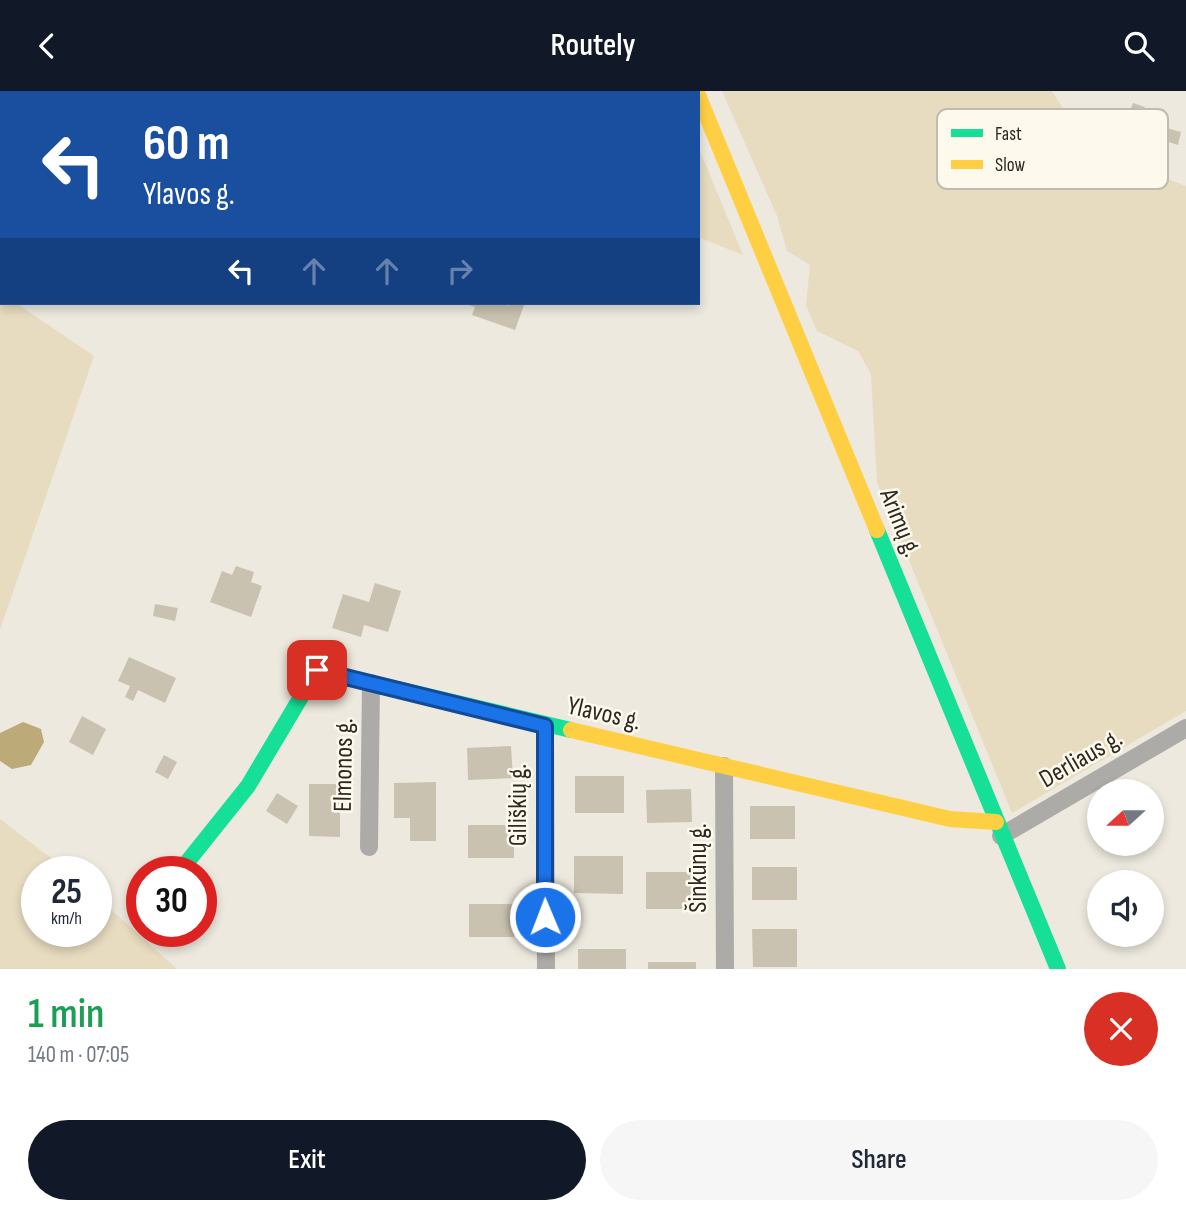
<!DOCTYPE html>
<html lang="en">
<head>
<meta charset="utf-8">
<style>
	body { margin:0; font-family:"Sofia Sans Condensed",sans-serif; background:#f6f6f7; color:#1f2937; height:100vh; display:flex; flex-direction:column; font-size:26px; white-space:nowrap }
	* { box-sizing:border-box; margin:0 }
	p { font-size:23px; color:#747a83 }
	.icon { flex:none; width:38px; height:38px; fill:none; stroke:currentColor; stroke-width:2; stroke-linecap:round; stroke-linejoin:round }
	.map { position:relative; height:878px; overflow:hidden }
	.sheet { display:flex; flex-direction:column; background:#fff; flex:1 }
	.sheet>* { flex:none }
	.banner { position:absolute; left:0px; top:0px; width:700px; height:214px; box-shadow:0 4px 10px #0003; background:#1a4fa0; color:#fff; overflow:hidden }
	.needle { width:46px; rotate:249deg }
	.fabs { position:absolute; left:1087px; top:688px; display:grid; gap:14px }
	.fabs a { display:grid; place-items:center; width:77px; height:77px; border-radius:50%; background:#fff; box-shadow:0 4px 10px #0003; font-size:35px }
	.speed { position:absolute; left:21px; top:765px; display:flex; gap:14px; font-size:35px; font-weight:700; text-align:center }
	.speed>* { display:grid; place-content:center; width:91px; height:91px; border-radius:50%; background:#fff; box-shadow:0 4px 10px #0003; line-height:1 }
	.speed small { font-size:18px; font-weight:400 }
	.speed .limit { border:10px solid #d22; background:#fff; color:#111 }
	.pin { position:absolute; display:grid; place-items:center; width:60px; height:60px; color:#fff; margin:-30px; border-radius:14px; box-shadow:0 4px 10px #0006 }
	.me { position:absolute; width:77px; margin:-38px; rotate:359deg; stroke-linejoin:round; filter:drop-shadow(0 0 5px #0008) }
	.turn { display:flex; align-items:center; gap:24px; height:147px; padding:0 28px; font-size:32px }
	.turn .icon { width:91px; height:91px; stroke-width:2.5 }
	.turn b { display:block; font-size:49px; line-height:60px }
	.lanes { display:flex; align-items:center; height:66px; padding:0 28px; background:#0003; justify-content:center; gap:35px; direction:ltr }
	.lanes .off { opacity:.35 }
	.round { display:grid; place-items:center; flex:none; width:74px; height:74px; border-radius:37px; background:#f6f6f7 }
	.summary { display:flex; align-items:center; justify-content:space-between; height:119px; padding:0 28px }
	h1 { font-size:42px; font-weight:600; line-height:52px; color:#1e9e55 }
	.primary-button { display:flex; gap:14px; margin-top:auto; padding:14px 28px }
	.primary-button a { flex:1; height:80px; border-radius:42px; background:#111827; color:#fff; font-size:28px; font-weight:600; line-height:80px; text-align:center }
	.primary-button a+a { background:#f6f6f7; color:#1f2937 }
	header { display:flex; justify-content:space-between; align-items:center; height:91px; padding:0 28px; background:#111827; color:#fff; font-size:32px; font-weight:600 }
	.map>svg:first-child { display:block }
	.green { fill:#e7dcc0 }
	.water { fill:#bcaa78 }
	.building { fill:#c9c2b0 }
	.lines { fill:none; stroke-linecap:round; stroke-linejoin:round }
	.street { stroke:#acaba7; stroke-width:18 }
	.fast { stroke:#16e098; stroke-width:16 }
	.slow { stroke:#ffcf43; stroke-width:16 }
	.route-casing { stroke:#114b97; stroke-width:18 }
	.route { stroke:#1a73e8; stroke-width:12 }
	.labels { text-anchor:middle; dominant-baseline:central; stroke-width:5; stroke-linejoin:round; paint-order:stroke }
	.street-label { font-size:26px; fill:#2c2922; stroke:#fef9ed }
	.key { fill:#fef9ed; stroke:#bfbbb0; stroke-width:2 }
	.key-label { font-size:19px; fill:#2c2922 }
</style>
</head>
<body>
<header><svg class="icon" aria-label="back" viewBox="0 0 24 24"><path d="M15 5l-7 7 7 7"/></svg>Routely<svg class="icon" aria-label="search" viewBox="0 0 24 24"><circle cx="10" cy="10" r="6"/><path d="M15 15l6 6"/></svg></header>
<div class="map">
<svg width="1186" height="878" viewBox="0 0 1186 878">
	<rect width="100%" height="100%" fill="#ede9de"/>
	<g class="green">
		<polygon points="675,0 676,2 302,1 303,0"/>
		<polygon points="722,0 1052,0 1088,57 1186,95 1186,620 1012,722 877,391 871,283 858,260 817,240 806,214 810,174 787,160 777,125"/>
		<polygon points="698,55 743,164 698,146"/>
		<polygon points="0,201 2,212 16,212 94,265 0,539"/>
		<polygon points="0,728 68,780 37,780 37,840 96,840 96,805 177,878 0,878"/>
	</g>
	<polygon class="water" points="23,631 41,638 44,651 31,674 12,678 0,670 0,642"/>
	<g class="building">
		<polygon points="1133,12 1145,16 1138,34 1126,29"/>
		<polygon points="1149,32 1181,41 1178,54 1146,44"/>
		<polygon points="463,212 501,212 509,215 510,212 518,212 524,214 515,239 472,224 475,216"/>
		<polygon points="236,475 254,481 251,491 262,495 251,526 210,511 222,480 232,484"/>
		<polygon points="375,492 401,500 388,541 364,534 361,546 332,537 343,503 369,511"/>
		<polygon points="155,513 178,517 175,530 153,525"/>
		<polygon points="129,566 176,587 165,612 138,599 133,610 125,606 130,595 118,590"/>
		<polygon points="82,625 106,638 93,664 69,651"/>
		<polygon points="511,655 513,687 468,689 467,657"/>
		<polygon points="164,664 177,671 168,688 155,681"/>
		<rect x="575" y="685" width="49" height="37"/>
		<polygon points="436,691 436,750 410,750 410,727 394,727 394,692"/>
		<polygon points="309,693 340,693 340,746 309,745"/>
		<polygon points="691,698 692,731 647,732 646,699"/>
		<polygon points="277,702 298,715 287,733 266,720"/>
		<rect x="750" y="715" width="45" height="33"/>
		<rect x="468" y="734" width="46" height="33"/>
		<polygon points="574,765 623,765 623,803 574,802"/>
		<rect x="752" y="776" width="45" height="33"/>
		<rect x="646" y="781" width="48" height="37"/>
		<rect x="469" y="813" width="45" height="33"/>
		<polygon points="752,838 797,838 797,876 753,876"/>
		<rect x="578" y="858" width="48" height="20"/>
		<rect x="648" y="871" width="48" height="7"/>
	</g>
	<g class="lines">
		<g class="street">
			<polyline points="545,635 546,878"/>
			<polyline points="724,675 725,878"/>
			<polyline points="1001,745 1186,637"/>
			<polyline points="369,756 371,592"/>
		</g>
		<g class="fast">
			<polyline points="877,439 1058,878"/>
			<polyline points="180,780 248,695 317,579 571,639"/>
		</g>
		<g class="slow">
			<polyline points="698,4 877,439"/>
			<polyline points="571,639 950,728 996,731"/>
		</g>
	</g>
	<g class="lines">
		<g class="route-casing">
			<polyline id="route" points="317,579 545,635 545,826"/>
		</g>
		<use href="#route" class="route"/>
	</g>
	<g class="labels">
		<g class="street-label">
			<text transform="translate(900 432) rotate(68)">Arimų g.</text>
			<text transform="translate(604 623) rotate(13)">Ylavos g.</text>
			<text transform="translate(1081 668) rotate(-30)">Derliaus g.</text>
			<text transform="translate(344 674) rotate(-89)">Elmonos g.</text>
			<text transform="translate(518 714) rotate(-90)">Giliškių g.</text>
			<text transform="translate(698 777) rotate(-90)">Šinkūnų g.</text>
		</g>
	</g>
	<rect x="937" y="18" width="231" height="80" rx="10" class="key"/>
	<rect x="951" y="38" width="32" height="8" fill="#16e098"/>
	<rect x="951" y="69" width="32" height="9" fill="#ffcf43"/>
	<g class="key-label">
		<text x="995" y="49">Fast</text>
		<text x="995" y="80">Slow</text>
	</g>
</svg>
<div class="fabs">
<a><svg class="needle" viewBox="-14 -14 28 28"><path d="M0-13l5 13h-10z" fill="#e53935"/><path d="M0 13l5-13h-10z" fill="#747a83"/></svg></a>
<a><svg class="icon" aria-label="sound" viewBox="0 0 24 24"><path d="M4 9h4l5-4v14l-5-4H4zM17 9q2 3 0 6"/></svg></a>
</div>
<div class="speed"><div>25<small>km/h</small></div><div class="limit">30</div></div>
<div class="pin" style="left:317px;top:579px;background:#d93025"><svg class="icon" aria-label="arrive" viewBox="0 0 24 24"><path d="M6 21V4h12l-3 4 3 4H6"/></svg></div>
<svg class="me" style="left:545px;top:826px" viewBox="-20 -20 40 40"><circle r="17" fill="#1a73e8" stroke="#fff" stroke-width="3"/><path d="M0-11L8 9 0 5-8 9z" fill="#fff"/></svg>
<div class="banner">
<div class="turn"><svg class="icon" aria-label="left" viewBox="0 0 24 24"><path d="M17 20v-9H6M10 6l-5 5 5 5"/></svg><div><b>60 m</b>Ylavos g.</div></div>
<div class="lanes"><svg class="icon" aria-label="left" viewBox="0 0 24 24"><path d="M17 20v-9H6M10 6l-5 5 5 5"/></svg><svg class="icon off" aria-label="ahead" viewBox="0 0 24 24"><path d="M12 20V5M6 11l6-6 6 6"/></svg><svg class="icon off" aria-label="ahead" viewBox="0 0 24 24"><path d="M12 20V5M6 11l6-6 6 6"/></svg><svg class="icon off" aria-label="right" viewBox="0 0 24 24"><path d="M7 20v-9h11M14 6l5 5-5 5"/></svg></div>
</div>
</div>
<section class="sheet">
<div class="summary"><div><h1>1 min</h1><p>140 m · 07:05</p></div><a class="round" style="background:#d93025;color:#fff"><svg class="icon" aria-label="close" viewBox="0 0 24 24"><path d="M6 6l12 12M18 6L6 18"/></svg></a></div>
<div class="primary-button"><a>Exit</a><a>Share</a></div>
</section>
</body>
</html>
